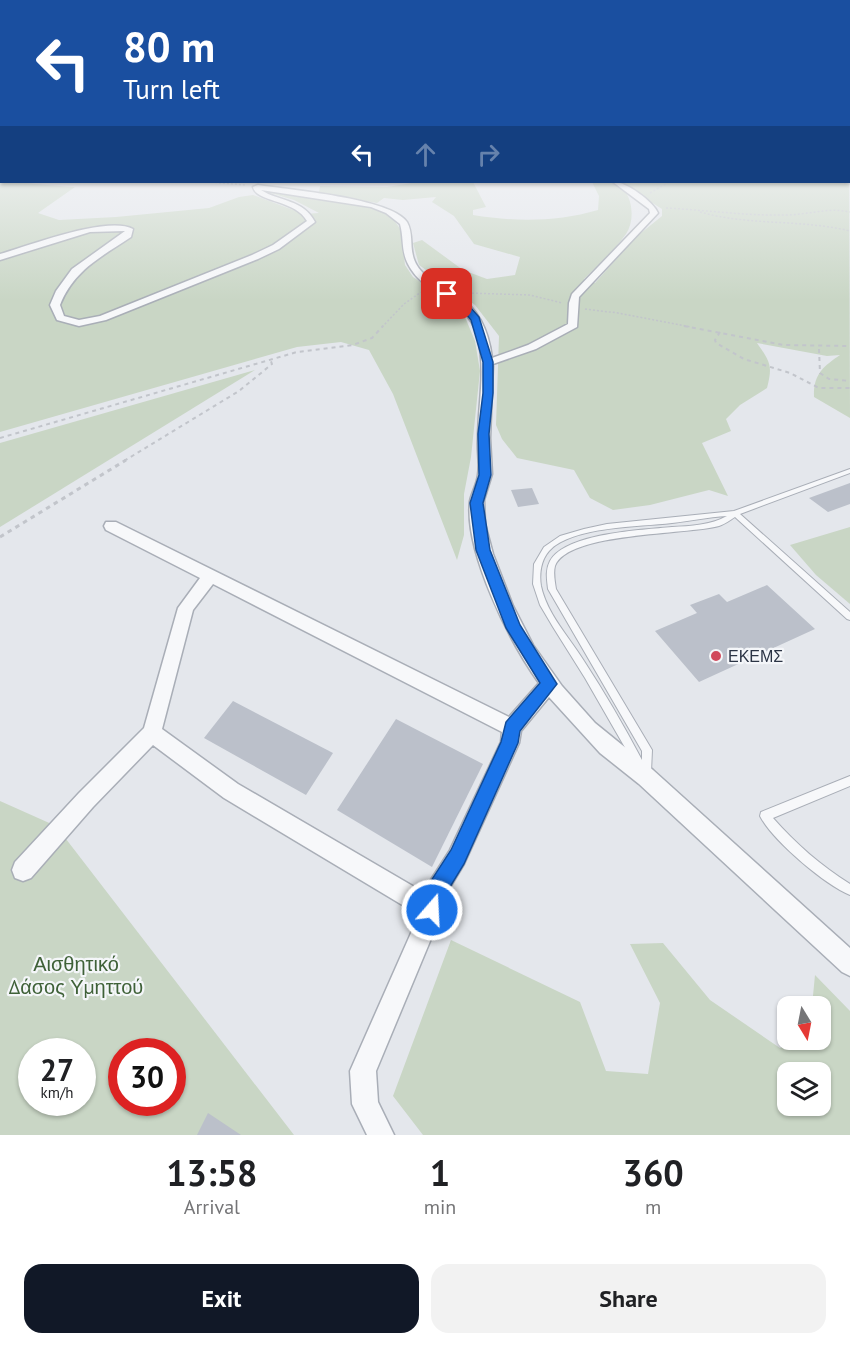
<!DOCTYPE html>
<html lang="en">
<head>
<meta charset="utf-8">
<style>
	body { margin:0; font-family:"PT Sans",sans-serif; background:#f2f2f2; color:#202124; height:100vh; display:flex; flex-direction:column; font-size:22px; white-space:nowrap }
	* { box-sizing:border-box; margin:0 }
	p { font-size:20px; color:#757577 }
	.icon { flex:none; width:33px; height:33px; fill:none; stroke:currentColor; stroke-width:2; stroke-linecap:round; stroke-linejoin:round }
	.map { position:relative; height:1135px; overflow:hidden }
	.drawer { display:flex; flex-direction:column; background:#fff; flex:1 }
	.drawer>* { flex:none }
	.hud { position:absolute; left:0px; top:0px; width:850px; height:183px; box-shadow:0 2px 4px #0004; background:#1a4fa0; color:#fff; overflow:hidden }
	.needle { width:39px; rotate:170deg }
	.controls { position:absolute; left:777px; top:996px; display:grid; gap:12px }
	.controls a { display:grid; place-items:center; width:54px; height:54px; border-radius:12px; background:#fff; box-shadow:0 2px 4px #0004; font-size:30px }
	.speed { position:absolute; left:18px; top:1038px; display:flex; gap:12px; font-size:30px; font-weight:700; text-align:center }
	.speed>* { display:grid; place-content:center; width:78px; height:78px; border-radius:50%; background:#fff; box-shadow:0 2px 4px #0004; line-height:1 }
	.speed small { font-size:15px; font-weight:400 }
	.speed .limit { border:9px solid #d22; background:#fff; color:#111 }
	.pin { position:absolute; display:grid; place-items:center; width:51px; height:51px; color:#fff; margin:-26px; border-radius:12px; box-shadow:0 3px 9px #0006 }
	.me { position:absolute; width:66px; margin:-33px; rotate:19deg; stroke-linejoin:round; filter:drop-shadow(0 0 4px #0008) }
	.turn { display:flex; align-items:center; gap:21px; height:126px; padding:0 24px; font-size:27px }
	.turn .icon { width:78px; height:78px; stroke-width:2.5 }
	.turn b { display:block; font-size:42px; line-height:51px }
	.lanes { display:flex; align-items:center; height:57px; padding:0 24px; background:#0003; justify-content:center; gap:30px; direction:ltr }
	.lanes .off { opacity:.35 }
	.eta { display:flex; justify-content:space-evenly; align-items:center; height:102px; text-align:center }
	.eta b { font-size:36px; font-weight:700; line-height:42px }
	.button { display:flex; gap:12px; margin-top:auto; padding:12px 24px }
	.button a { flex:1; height:69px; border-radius:18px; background:#111827; color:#fff; font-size:24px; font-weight:700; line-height:69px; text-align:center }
	.button a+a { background:#f2f2f2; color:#202124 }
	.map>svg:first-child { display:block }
	.green { fill:#c9d6c5; fill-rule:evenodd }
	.building { fill:#bbc0ca }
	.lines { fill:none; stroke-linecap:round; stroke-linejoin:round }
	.lane-casing { stroke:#a9aeb7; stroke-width:2 }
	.street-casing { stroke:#a9aeb7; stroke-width:3 }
	.path-far2 { stroke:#c2c5cb; stroke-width:1.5; stroke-dasharray:2 2; stroke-linecap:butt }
	.path-far1 { stroke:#c2c5cb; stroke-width:2; stroke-dasharray:4 4; stroke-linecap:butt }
	.path { stroke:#c2c5cb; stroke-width:3; stroke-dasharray:4.5 4.5; stroke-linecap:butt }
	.lane { fill:#f7f8fa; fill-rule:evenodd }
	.street { fill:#f7f8fa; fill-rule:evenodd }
	.route { fill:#1a73e8; stroke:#114b97; stroke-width:1.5 }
	.poi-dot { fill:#d1495b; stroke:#f4f6f9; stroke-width:2 }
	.labels { text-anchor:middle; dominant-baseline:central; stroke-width:4.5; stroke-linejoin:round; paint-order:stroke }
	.poi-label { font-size:16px; fill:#2b3445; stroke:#f4f6f9; text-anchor:start }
	.near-park-label { font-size:20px; fill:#3f6138; stroke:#f4f6f9 }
</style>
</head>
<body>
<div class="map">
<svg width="850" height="1135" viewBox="0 0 850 1135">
	<rect width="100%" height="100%" fill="#e4e7ec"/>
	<g class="green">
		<path d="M0,148L2,182C26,182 50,186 75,187L38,213L59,220L116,217L209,208L239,197L253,195L304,214L319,213L294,200L264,191L270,190L368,207L391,216L401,230L405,265L413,277L451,302L465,317L475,341L480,371L471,457L464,494V535L457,560L393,394L369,350L341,342L297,347L0,432Z"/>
		<path d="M849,155L850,418L814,397C813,374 824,366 840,355L827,356L757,343C770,362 773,365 767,388L740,405L726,419L731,431L702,443L728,496L709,490L650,505L613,510L590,498L574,470L517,458L502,439L496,425L499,336L475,305L419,265L413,243L422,240L463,270L487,279L515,275L520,257L474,244L454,216L432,202L436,197L403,200L384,198L377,203L319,193L320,186L387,187L418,182H473L486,207L473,210V215C515,222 557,222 598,210L599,196L592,182C598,182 606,180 611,182C632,186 637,218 626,234C615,250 598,265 584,279L595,283L636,237L662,216V209L619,182H849Z"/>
		<polygon points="255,370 0,527 0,443"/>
		<polygon points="850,527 850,604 816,575 790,545"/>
		<path d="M0,801L56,826L294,1135H0ZM32,1052H82V1102H32ZM122,1052H172V1102H122Z"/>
		<path d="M451,940L580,1002L606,1071L648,1074L660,1003L630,944L663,943L710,1000L780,1048L796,1040H820V1006H812L815,975L850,1011V1135H423L393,1096ZM788,1072H820V1106H788Z"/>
	</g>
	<g class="building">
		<polygon points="850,483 850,504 828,512 809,498"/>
		<polygon points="532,488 539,504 518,507 511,490"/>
		<polygon points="767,585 815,629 699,682 655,631 697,613 690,605 719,594 727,602"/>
		<polygon points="233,701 333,753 306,795 204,738"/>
		<polygon points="396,719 483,764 432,867 337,810"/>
		<polygon points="208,1113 241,1135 197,1135"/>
	</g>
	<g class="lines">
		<g class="lane-casing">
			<g id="lane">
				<path d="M850,469V473L740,514L850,612V620L847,619L735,517C730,520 725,524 719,526C686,535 568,532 555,566C553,573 555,582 556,589L652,750L651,772L649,775L646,777L643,775L641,772L642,765L638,767L635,765L585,678L553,627L540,605L533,584L534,564L544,547L560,536L584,529L607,524L734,511ZM727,516C711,525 690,526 672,527C642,530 566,533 550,561C545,570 547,580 548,589L642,751V760C624,726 605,693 584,661C569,637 547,614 541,586C539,574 541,560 549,551C572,526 640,527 672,523C690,521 708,517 727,516Z"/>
				<path d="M850,776V786L773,818C795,843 821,866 850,884V895C825,885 772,840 760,816L761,812Z"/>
			</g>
		</g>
		<g class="street-casing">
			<g id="street">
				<rect x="849" y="141" width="1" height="2"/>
				<path d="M613,182C625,181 653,201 658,213L579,297L577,327L536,349L493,364L490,438L492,474L484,500L485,524L493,554L513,606L533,645L562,686L595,723L653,770L850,948V976L842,972L639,784L600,753L549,697L521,731L519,743L464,864L443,899V910L376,1071L378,1102L394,1135H367L352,1104L350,1071L419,915L224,798L153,745L93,807L31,878L23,881L15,878L12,870L15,862L79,793L144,728L178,608L200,578L106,530L104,526L106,522H116L509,717L539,683C510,643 464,551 470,501C472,492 477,484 478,475C480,463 477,451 478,439C478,405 486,372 478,338C466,293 426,299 408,264C401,251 404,238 400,224L386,213L371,207L261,190C280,202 303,199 315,222L279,249L258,259L106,320L79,326L57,320L50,305L56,291L72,269L125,231L90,232L0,260V254C28,246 108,215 133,229L131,237C101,257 74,270 60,305L64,316L79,320L100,316L252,255L273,245L307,221C296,200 256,202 253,187L258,185C289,190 391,198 407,222C416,238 405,255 423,273C433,283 446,289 458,296C480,310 489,333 492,358L528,345L568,324L569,303L572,294L650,213L649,209ZM213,584L502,732L501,742L450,850L423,892L238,784L162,729L193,610Z"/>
			</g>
		</g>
		<g class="path-far2">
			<polyline points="211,182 245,185"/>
			<polyline points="836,182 850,184"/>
			<polyline points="650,193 669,182"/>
			<path d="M666,208C706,210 746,216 786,215C808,215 827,207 850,212"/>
			<path d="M700,212C749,226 801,219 850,231"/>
			<polyline points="468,293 530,295 562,303"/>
			<polyline points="585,309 618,313 691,327"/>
			<polyline points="382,327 404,304 421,292"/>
		</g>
		<g class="path-far1">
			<polyline points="684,326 784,345 850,346"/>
			<polyline points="720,332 715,340 716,343 744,359 790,373 819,388 850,388"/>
			<polyline points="819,349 820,373 829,379 850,381"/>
			<polyline points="0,438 297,352 353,345 372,338 383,326"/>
			<polyline points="124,461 239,391 272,364 270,359"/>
		</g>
		<polyline class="path" points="0,537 126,460"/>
		<use href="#lane" class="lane"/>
		<use href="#street" class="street"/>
	</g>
	<linearGradient id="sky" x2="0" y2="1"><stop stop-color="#8bb4dd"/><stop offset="0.47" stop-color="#f3f4f6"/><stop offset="1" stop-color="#f3f4f6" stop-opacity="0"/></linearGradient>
	<rect width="850" height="300" fill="url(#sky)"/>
	<path class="route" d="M444,292H450L465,301L479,317L493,362V393L489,434L491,475L483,503L490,550L520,625L557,684L520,731L518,743L464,864L442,900L443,910L440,917L432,920L425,917C421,907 421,900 425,890L451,850L501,742L506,722L540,683L506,628L476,550L470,503L479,475L478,434L483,393V362L471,320L459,305L444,296Z"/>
	<circle class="poi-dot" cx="716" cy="656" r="6"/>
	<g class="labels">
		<g class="poi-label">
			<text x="728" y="656">ΕΚΕΜΣ</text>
		</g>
		<g class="near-park-label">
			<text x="76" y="964">Αισθητικό<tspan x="76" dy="23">Δάσος Υμηττού</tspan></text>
		</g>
	</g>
</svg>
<div class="controls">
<a><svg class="needle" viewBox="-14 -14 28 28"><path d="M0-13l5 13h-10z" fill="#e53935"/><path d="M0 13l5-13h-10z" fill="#757577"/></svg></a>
<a><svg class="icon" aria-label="layers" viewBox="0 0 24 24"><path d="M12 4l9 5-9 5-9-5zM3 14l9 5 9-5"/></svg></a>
</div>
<div class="speed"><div>27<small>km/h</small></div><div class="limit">30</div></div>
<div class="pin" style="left:447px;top:294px;background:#d93025"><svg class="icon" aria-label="arrive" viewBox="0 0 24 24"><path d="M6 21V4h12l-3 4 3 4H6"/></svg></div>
<svg class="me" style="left:432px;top:910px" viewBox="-20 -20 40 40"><circle r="17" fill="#1a73e8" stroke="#fff" stroke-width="3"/><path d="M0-11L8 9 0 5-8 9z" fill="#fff"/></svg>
<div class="hud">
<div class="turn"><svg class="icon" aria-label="left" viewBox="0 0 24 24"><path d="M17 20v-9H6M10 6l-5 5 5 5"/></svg><div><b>80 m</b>Turn left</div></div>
<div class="lanes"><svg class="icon" aria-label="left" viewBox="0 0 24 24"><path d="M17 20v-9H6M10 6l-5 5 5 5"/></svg><svg class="icon off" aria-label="ahead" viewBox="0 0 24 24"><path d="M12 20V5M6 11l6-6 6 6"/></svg><svg class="icon off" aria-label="right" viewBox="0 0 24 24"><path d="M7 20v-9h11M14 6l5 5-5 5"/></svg></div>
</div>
</div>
<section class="drawer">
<div class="eta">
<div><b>13:58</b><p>Arrival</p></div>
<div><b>1</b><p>min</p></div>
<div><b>360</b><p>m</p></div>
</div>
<div class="button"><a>Exit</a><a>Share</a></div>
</section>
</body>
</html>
